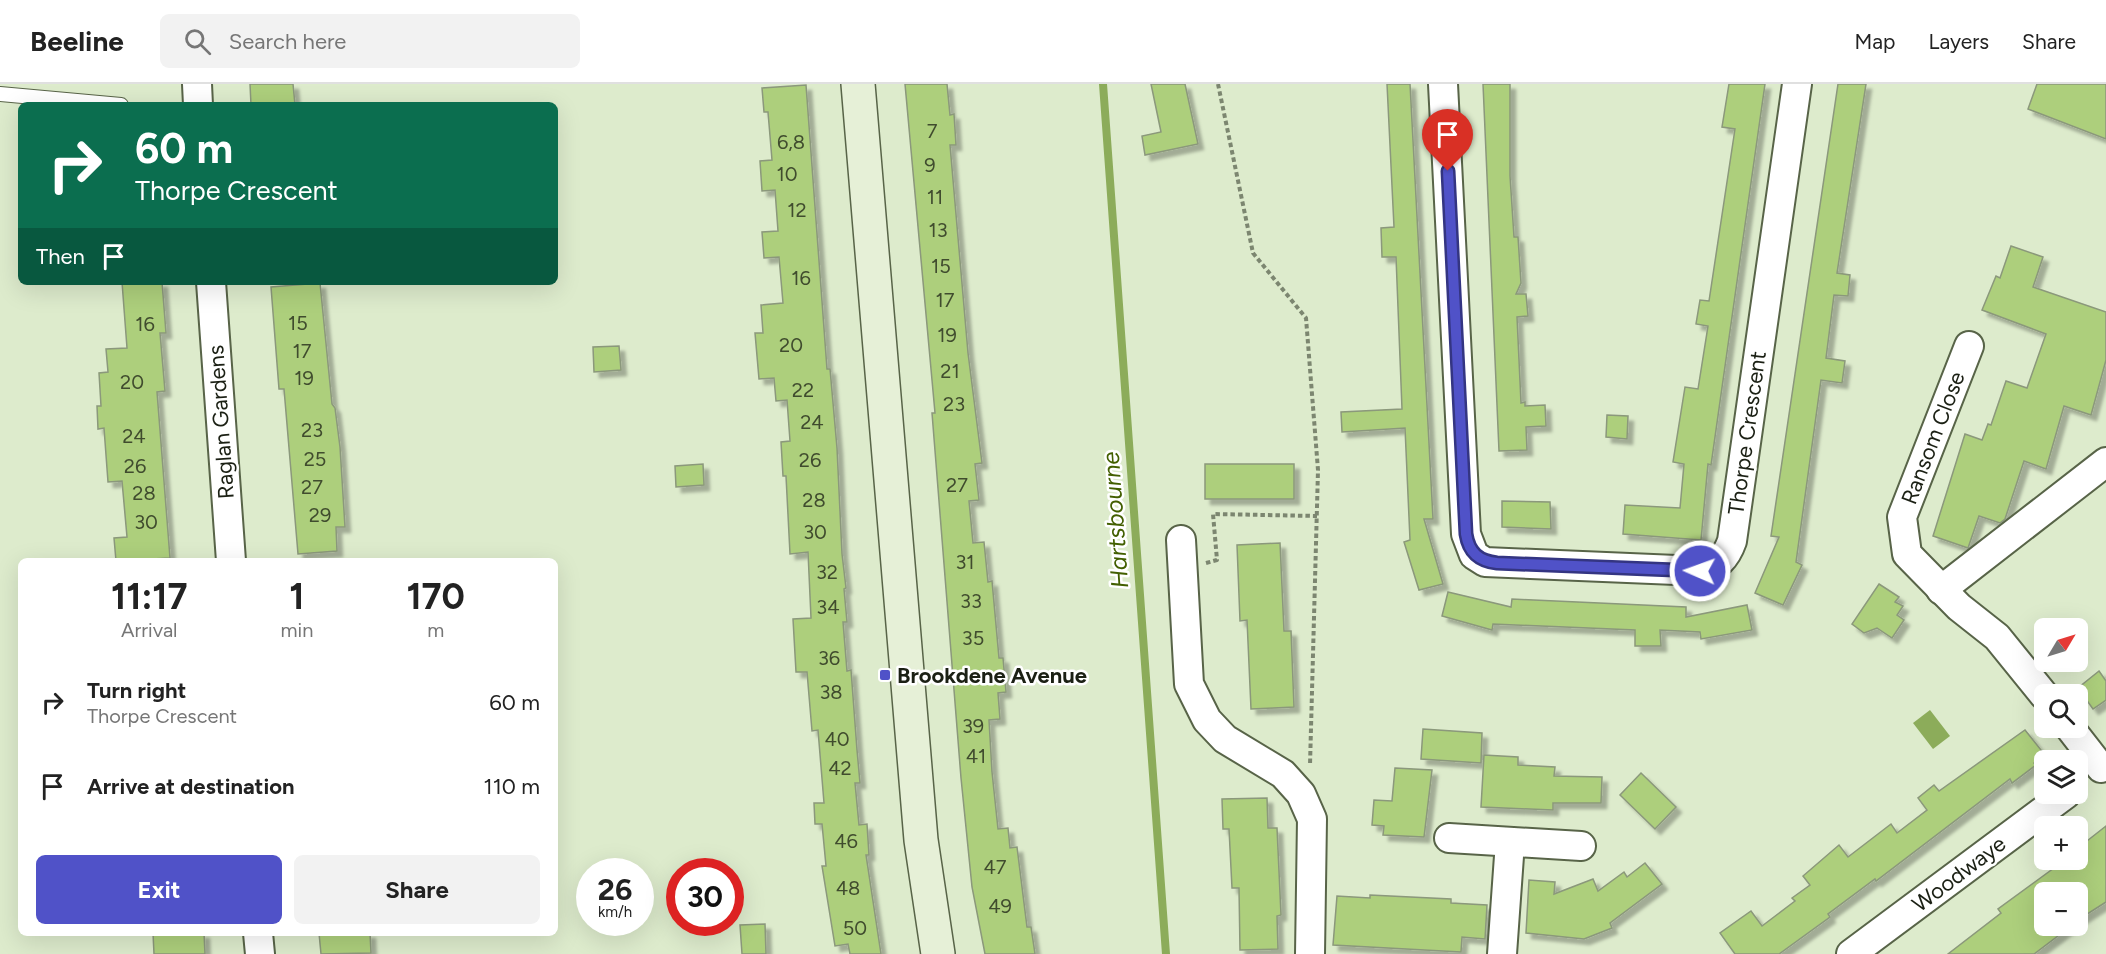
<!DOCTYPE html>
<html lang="en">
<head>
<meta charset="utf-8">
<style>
	body { margin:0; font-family:Figtree,sans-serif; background:#f2f2f2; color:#222; height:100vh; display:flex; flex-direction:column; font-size:22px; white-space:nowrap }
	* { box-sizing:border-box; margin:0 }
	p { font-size:20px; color:#767676 }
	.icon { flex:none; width:33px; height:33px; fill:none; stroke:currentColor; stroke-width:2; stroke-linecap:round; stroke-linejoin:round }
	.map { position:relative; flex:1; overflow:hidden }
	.details { position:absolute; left:18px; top:474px; width:540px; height:378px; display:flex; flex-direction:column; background:#fff; border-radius:9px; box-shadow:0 6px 24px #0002 }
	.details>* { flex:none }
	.hud { position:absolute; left:18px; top:18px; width:540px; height:183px; border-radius:9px; box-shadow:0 6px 24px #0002; background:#0b6e4f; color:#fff; overflow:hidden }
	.needle { width:39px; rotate:52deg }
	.fabs { position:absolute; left:2034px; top:534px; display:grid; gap:12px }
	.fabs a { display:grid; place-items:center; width:54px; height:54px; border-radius:9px; background:#fff; box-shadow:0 6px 24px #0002; font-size:30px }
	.speed { position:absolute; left:576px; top:774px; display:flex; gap:12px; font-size:30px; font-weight:700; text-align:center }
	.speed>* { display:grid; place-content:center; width:78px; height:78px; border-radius:50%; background:#fff; box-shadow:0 6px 24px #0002; line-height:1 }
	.speed small { font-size:15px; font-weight:400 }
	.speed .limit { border:9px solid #d22; background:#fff; color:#111 }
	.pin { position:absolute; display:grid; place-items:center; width:51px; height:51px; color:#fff; margin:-62px -26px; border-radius:50% 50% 50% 0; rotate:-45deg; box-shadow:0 0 6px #0007 }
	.pin .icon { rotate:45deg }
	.me { position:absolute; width:66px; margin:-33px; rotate:272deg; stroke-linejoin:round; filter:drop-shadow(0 0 4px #0008) }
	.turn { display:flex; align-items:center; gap:21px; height:126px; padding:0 18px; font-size:27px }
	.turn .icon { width:78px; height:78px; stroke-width:2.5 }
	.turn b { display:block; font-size:42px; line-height:51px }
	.then { display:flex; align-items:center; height:57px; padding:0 18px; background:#0003; gap:12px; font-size:22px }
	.eta { display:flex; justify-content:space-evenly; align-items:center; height:102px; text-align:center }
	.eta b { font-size:36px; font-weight:700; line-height:42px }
	.cta { display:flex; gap:12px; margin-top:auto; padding:12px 18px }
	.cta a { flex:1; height:69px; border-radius:9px; background:#5052c8; color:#fff; font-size:24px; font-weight:700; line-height:69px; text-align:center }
	.cta a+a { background:#f2f2f2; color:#222 }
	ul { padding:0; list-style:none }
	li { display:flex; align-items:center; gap:18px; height:84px; padding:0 18px }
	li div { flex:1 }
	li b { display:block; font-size:22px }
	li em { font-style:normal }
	header { display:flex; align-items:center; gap:36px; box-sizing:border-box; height:84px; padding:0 30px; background:#fff; border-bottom:2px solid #e0e0e0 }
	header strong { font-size:28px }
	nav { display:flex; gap:33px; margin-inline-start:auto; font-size:21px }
	.search { width:420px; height:54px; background:#f2f2f2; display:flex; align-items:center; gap:15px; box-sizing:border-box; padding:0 21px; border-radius:9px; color:#767676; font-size:22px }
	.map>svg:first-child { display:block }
	.water { fill:#8cac5a }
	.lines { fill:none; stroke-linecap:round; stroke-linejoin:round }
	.stream { stroke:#8cac5a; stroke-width:8 }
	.building { fill:#adcf7b; stroke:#8b987b; stroke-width:1.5; filter:url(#shadow) }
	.lane-casing { stroke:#586448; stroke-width:16 }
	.street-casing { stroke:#586448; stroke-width:32 }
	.secondary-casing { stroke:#586448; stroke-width:36 }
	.path { stroke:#7c8670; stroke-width:4; stroke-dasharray:4.5 3; stroke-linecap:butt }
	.lane { stroke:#fff; stroke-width:14 }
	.street { stroke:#fff; stroke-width:28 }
	.secondary { stroke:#e6f0d7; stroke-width:33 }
	.route-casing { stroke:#343582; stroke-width:15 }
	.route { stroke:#5052c8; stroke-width:10 }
	.poi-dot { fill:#5052c8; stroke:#fff; stroke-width:2 }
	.labels { text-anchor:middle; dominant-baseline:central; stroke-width:5; stroke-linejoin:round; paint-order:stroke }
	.number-label { font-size:20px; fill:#404c2e }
	.street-label { font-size:22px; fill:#1b2014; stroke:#fff }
	.poi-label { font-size:22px; font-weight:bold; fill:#1b2014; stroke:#fff; text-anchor:start }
	.water-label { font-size:24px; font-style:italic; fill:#425f00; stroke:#fff }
</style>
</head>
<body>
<header>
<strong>Beeline</strong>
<div class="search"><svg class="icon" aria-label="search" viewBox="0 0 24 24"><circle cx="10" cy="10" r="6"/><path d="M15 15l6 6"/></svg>Search here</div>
<nav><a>Map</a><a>Layers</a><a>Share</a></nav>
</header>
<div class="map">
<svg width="2106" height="870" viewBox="0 0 2106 870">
	<defs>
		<filter id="shadow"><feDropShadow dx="5.5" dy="5.5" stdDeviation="1.5" flood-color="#0004"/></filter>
	</defs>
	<rect width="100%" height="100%" fill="#ddebcc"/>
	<polygon class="water" points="1930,626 1950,652 1933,665 1913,639"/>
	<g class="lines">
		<polyline class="stream" points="1103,0 1166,870"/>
	</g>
	<g class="building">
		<polygon points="250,0 293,0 295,21 251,21"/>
		<polygon points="905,0 947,0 950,31 954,30 956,61 950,61 968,269 982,379 975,380 979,416 969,417 973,459 984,458 988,498 992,497 999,574 1003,574 1006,608 998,609 1000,635 989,636 992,688 998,745 1008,744 1010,764 1017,763 1027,843 1031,843 1035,870 985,870 972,803 961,694 932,329 935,329"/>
		<polygon points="1151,0 1185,0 1198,60 1145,71 1142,52 1161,48"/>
		<polygon points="1387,0 1410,0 1433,435 1424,435 1443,500 1419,506 1404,458 1410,456 1405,344 1342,348 1341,328 1402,325 1396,173 1382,173 1381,144 1394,143"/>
		<polygon points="1483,0 1510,0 1510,92 1514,153 1518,153 1521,199 1516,210 1526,210 1528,232 1517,233 1521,319 1525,318 1525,322 1545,321 1546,342 1526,343 1527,366 1499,367"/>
		<polygon points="1729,0 1765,0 1711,381 1708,380 1701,456 1623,450 1625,421 1680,424 1684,380 1673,378 1685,303 1698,305 1708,242 1696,240 1700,216 1709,217 1735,45 1722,43"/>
		<polygon points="1838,0 1866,0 1837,189 1850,191 1848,212 1834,211 1826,274 1845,277 1842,299 1821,296 1796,478 1802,481 1783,521 1755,509 1779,453 1771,452"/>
		<polygon points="2037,0 2106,0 2106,55 2028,25"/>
		<polygon points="806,1 827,285 830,285 837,364 842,470 846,504 844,505 847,538 843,538 847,587 851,586 857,666 860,699 855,699 859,741 867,740 869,771 866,771 881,870 850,870 848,860 835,862 822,782 826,782 822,740 815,740 814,719 824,719 818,646 812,647 807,588 796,588 793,535 811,534 808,468 790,470 786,392 783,392 781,358 790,357 787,316 776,317 774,294 759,295 755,249 763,249 761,221 783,219 779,173 764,174 762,148 778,147 775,106 762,107 760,77 772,76 768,28 764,28 762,4"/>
		<polygon points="2011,162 2043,173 2033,203 2106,228 2106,276 2091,331 2064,322 2046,385 2024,377 2005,435 2000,439 1979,432 1968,464 1933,452 1965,350 1982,356 1988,340 1991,341 2006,297 2027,304 2046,250 1982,226 1996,192 2000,194"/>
		<polygon points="122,198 162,198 166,249 160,249 165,307 157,308 170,474 116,477 114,454 127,453 122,397 108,398 104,344 98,345 97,322 101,322 99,289 108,288 106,265 127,264"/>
		<polygon points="320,199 332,320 335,324 340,363 345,443 336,443 337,467 298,470 284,305 279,305 271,203"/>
		<polygon points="619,262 621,286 594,288 593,263"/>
		<polygon points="1607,331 1628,332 1627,355 1606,353"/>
		<polygon points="703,380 704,401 676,403 675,382"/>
		<rect x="1205" y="380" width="89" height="35"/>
		<polygon points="1502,417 1550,418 1551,445 1502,443"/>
		<polygon points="1280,459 1284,547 1291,547 1294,623 1251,625 1247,536 1240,537 1237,461"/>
		<polygon points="1879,500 1899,513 1895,518 1903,522 1897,531 1904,536 1892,554 1877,544 1864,549 1852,540"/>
		<polygon points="1448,508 1511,523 1512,515 1686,523 1686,533 1747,521 1752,546 1701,555 1700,548 1660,546 1661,562 1635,562 1635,546 1493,540 1492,546 1442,532"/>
		<polygon points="2099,587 2106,597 2106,616 2093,625 2078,604"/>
		<polygon points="1423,645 1482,649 1481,679 1421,675"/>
		<polygon points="2025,646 2045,671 2034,679 2036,681 2012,699 2010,695 1876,797 1875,795 1828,830 1830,833 1779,870 1735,870 1720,849 1751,827 1762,842 1795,817 1792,814 1810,801 1803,792 1839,761 1848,773 1891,740 1897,749 1927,726 1918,714 1934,701 1939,707"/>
		<polygon points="1484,671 1518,673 1518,681 1555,683 1554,692 1602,693 1601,719 1553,719 1553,726 1481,723"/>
		<polygon points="1395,684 1432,686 1424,753 1383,751 1384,742 1372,741 1374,716 1392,717"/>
		<polygon points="1641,689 1676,723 1655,745 1620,711"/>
		<polygon points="1267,714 1268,744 1277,744 1281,831 1277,832 1278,865 1240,866 1239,804 1232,804 1229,745 1223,745 1222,715"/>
		<polygon points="2106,742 2106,818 2078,836 2078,808 2044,808 2044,842 2071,842 2034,870 1948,870 2001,829 1998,825 2065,776 2078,776 2078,764"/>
		<polygon points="1645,779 1662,800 1610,839 1612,844 1584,855 1526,849 1529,796 1555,798 1554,810 1593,795 1598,807 1624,788 1627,793"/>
		<polygon points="1370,811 1451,815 1451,819 1487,821 1485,855 1462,853 1461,868 1333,861 1337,812 1370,814"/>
		<polygon points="765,840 766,870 742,870 740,841"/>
		<polygon points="153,849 204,849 205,870 154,870"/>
		<polygon points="319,849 370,849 371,869 321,870"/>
	</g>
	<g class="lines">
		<g class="lane-casing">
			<polyline id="lane" points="0,10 121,21"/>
		</g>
		<g class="street-casing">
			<g id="street">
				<polyline points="197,0 198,21"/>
				<path d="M1443,0L1466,450L1474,471L1485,478L1700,487C1717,483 1726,474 1732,457L1797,0"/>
				<polyline points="211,198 231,477"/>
				<polyline points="1969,262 1902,433 1907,470 1959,523 1997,553 2044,611"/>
				<polyline points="1181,456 1189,600 1207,636 1225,655 1283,690 1301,710 1312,735 1310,870"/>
				<polyline points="1941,506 2106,378"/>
				<polyline points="2070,644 2101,684"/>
				<polyline points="1449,754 1581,762"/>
				<polyline points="258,849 260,870"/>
				<polyline points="1502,870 1510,758"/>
				<polyline points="1851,870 2066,710"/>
			</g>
		</g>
		<g class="secondary-casing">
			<polyline id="secondary" points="858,0 921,756 938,870"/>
		</g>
		<g class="path">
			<polyline points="1218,0 1253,169 1306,234 1318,386 1310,681"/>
			<polyline points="1206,479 1217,476 1213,430 1317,432"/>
		</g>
		<use href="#lane" class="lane"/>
		<use href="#street" class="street"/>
		<use href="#secondary" class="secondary"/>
	</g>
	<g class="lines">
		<g class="route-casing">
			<path id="route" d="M1448,87L1466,450C1469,469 1479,477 1497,479L1700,487"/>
		</g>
		<use href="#route" class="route"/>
	</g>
	<rect class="poi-dot" x="879" y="585" width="12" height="12" rx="3"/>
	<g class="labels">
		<g class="number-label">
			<text x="932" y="47">7</text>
			<text x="791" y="58">6,8</text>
			<text x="930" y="81">9</text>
			<text x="787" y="90">10</text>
			<text x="935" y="113">11</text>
			<text x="797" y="126">12</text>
			<text x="938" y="146">13</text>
			<text x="941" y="182">15</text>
			<text x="801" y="194">16</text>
			<text x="945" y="216">17</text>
			<text x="298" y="239">15</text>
			<text x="145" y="240">16</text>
			<text x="947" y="251">19</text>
			<text x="791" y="261">20</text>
			<text x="302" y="267">17</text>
			<text x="950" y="287">21</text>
			<text x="304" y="294">19</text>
			<text x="132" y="298">20</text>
			<text x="803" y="306">22</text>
			<text x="954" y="320">23</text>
			<text x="812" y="338">24</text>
			<text x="312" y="346">23</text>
			<text x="134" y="352">24</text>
			<text x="315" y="375">25</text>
			<text x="810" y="376">26</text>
			<text x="135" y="382">26</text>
			<text x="957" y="401">27</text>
			<text x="312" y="403">27</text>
			<text x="144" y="409">28</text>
			<text x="814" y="416">28</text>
			<text x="320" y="431">29</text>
			<text x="146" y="438">30</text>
			<text x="815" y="448">30</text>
			<text x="965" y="478">31</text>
			<text x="827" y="488">32</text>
			<text x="971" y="517">33</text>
			<text x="828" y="523">34</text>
			<text x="973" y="554">35</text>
			<text x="829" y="574">36</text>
			<text x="831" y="608">38</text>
			<text x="973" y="642">39</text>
			<text x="837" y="655">40</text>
			<text x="976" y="672">41</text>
			<text x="840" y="684">42</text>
			<text x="846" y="757">46</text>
			<text x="995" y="783">47</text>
			<text x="848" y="804">48</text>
			<text x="1000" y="822">49</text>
			<text x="855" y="844">50</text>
		</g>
		<g class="street-label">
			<text transform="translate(221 338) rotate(-94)">Raglan Gardens</text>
			<text transform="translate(1747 349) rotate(-82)">Thorpe Crescent</text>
			<text transform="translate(1933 354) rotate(-69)">Ransom Close</text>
			<text transform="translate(1959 790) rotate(-37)">Woodwaye</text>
		</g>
		<g class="poi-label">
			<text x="897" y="591">Brookdene Avenue</text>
		</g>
		<g class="water-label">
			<text transform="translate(1115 436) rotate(-94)">Hartsbourne</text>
		</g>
	</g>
</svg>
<div class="fabs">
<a><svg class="needle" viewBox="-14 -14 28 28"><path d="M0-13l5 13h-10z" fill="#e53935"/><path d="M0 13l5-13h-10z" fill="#767676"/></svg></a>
<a><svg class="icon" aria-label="search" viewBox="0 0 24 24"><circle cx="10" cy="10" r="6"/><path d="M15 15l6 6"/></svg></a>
<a><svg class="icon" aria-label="layers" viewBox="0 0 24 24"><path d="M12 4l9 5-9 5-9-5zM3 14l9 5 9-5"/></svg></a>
<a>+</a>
<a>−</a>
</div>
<div class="speed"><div>26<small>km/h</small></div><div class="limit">30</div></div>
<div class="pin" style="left:1448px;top:87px;background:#d93025"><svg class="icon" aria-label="arrive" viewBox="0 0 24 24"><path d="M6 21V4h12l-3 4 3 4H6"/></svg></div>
<svg class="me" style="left:1700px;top:487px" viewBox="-20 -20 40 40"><circle r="17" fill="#5052c8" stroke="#fff" stroke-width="3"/><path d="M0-11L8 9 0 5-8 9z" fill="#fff"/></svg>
<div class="hud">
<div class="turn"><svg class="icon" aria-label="right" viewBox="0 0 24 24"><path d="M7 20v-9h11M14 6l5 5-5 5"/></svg><div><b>60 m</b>Thorpe Crescent</div></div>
<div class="then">Then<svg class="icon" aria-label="arrive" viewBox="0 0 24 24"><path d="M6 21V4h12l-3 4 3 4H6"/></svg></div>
</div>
<section class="details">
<div class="eta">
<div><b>11:17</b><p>Arrival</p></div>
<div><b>1</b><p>min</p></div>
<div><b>170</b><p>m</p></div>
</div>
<ul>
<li><svg class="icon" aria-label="right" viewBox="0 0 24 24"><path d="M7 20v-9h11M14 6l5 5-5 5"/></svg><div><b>Turn right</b><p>Thorpe Crescent</p></div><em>60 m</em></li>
<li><svg class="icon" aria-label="arrive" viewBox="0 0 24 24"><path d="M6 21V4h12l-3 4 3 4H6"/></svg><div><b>Arrive at destination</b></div><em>110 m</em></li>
</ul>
<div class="cta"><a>Exit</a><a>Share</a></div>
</section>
</div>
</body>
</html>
